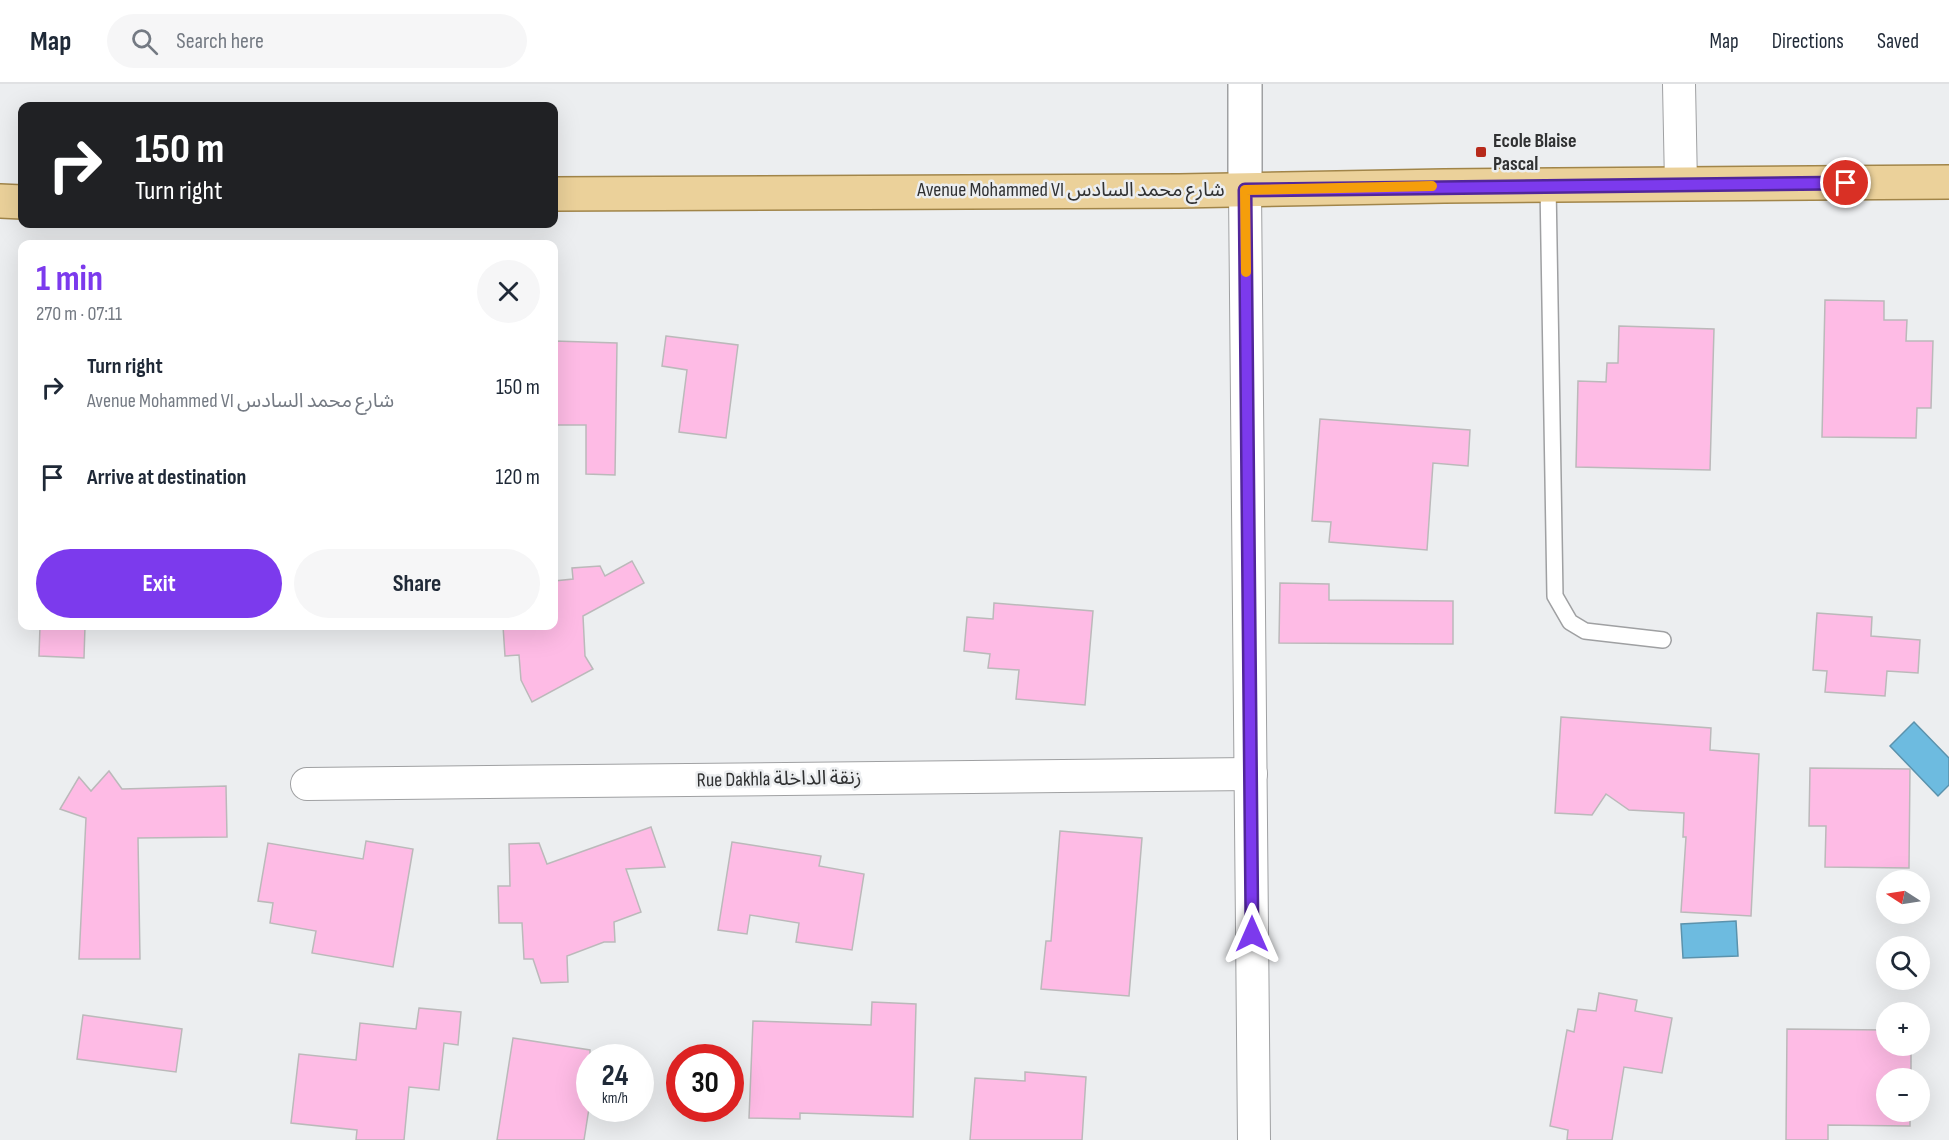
<!DOCTYPE html>
<html lang="en">
<head>
<meta charset="utf-8">
<style>
	body { margin:0; font-family:"Sofia Sans Condensed","Noto Sans Arabic",sans-serif; background:#f6f6f7; color:#1f2937; height:100vh; display:flex; flex-direction:column; font-size:22px; white-space:nowrap }
	* { box-sizing:border-box; margin:0 }
	p { font-size:20px; color:#747a83 }
	.icon { flex:none; width:33px; height:33px; fill:none; stroke:currentColor; stroke-width:2; stroke-linecap:round; stroke-linejoin:round }
	.map { position:relative; flex:1; overflow:hidden }
	.drawer { position:absolute; left:18px; top:156px; width:540px; height:390px; display:flex; flex-direction:column; background:#fff; border-radius:12px; box-shadow:0 6px 24px #0002 }
	.drawer>* { flex:none }
	.guide { position:absolute; left:18px; top:18px; width:540px; height:126px; border-radius:12px; box-shadow:0 6px 24px #0002; background:#202124; color:#fff; overflow:hidden }
	.needle { width:39px; rotate:282deg }
	.fabs { position:absolute; left:1876px; top:786px; display:grid; gap:12px }
	.fabs a { display:grid; place-items:center; width:54px; height:54px; border-radius:50%; background:#fff; box-shadow:0 6px 24px #0002; font-size:30px }
	.speed { position:absolute; left:576px; top:960px; display:flex; gap:12px; font-size:30px; font-weight:700; text-align:center }
	.speed>* { display:grid; place-content:center; width:78px; height:78px; border-radius:50%; background:#fff; box-shadow:0 6px 24px #0002; line-height:1 }
	.speed small { font-size:15px; font-weight:400 }
	.speed .limit { border:9px solid #d22; background:#fff; color:#111 }
	.pin { position:absolute; display:grid; place-items:center; width:51px; height:51px; color:#fff; margin:-26px; border:3px solid #fff; border-radius:50%; box-shadow:0 2px 6px #0007 }
	.me { position:absolute; width:66px; margin:-33px; rotate:0deg; stroke-linejoin:round; filter:drop-shadow(0 0 4px #0008) }
	.turn { display:flex; align-items:center; gap:21px; height:126px; padding:0 18px; font-size:27px }
	.turn .icon { width:78px; height:78px; stroke-width:2.5 }
	.turn b { display:block; font-size:42px; line-height:51px }
	.round { display:grid; place-items:center; flex:none; width:63px; height:63px; border-radius:32px; background:#f6f6f7 }
	.headline { display:flex; align-items:center; justify-content:space-between; height:102px; padding:0 18px }
	h1 { font-size:36px; font-weight:700; line-height:45px; color:#7c3aed }
	.action { display:flex; gap:12px; margin-top:auto; padding:12px 18px }
	.action a { flex:1; height:69px; border-radius:36px; background:#7c3aed; color:#fff; font-size:24px; font-weight:700; line-height:69px; text-align:center }
	.action a+a { background:#f6f6f7; color:#1f2937 }
	ul { padding:0; list-style:none }
	li { display:flex; align-items:center; gap:18px; height:90px; padding:0 18px }
	li div { flex:1 }
	li b { display:block; font-size:22px }
	li em { font-style:normal }
	header { display:flex; align-items:center; gap:36px; box-sizing:border-box; height:84px; padding:0 30px; background:#fff; border-bottom:2px solid #e0e1e3 }
	header strong { font-size:28px }
	nav { display:flex; gap:33px; margin-inline-start:auto; font-size:21px }
	.search { width:420px; height:54px; background:#f6f6f7; display:flex; align-items:center; gap:15px; box-sizing:border-box; padding:0 21px; border-radius:33px; color:#747a83; font-size:22px }
	.map>svg:first-child { display:block }
	.water { fill:#6dbbe0; stroke:#5b92ac; stroke-width:1.5 }
	.building { fill:#febbe5; stroke:#bbb9ba; stroke-width:1.5 }
	.lines { fill:none; stroke-linecap:round; stroke-linejoin:round }
	.service-casing { stroke:#9fa0a2; stroke-width:18 }
	.minor-casing { stroke:#9fa0a2; stroke-width:34 }
	.tertiary-casing { stroke:#9fa0a2; stroke-width:36 }
	.primary-casing { stroke:#a18549; stroke-width:36 }
	.service { stroke:#fff; stroke-width:15 }
	.minor { stroke:#fff; stroke-width:32 }
	.tertiary { stroke:#fff; stroke-width:33 }
	.primary { stroke:#ebd19a; stroke-width:33 }
	.route-casing { stroke:#51269a; stroke-width:15 }
	.route { stroke:#7c3aed; stroke-width:10 }
	.slow { stroke:#f59e0b; stroke-width:10 }
	.poi-dot { fill:#b72a1b; stroke:#eceef0; stroke-width:2 }
	.labels { text-anchor:middle; dominant-baseline:central; stroke-width:5; stroke-linejoin:round; paint-order:stroke }
	.poi-label { font-size:20px; font-weight:bold; fill:#303132; stroke:#eceef0; text-anchor:start }
	.street-label { font-size:20px; fill:#303132; stroke:#eceef0 }
</style>
</head>
<body>
<header>
<strong>Map</strong>
<div class="search"><svg class="icon" aria-label="search" viewBox="0 0 24 24"><circle cx="10" cy="10" r="6"/><path d="M15 15l6 6"/></svg>Search here</div>
<nav><a>Map</a><a>Directions</a><a>Saved</a></nav>
</header>
<div class="map">
<svg width="1949" height="1056" viewBox="0 0 1949 1056">
	<rect width="100%" height="100%" fill="#eceef0"/>
	<g class="water">
		<polygon points="1914,638 1949,674 1949,701 1938,712 1890,662"/>
		<polygon points="1736,837 1738,872 1683,874 1681,840"/>
	</g>
	<g class="building">
		<polygon points="1825,216 1884,217 1884,236 1907,236 1906,257 1933,257 1931,324 1917,324 1916,354 1822,353"/>
		<polygon points="1619,242 1714,245 1710,386 1576,383 1578,297 1606,298 1607,279 1618,279"/>
		<polygon points="666,252 738,261 726,354 679,348 687,286 662,282"/>
		<polygon points="554,257 617,259 615,391 586,390 586,341 554,341"/>
		<polygon points="1320,335 1470,346 1468,382 1433,379 1427,466 1329,458 1331,438 1312,437"/>
		<polygon points="632,477 644,499 583,532 585,572 593,585 532,618 521,596 519,571 505,572 503,542 554,542 554,497 573,495 572,484 600,482 605,492"/>
		<polygon points="1280,499 1329,500 1329,516 1453,517 1453,560 1279,559"/>
		<polygon points="994,519 1093,527 1085,621 1016,615 1019,586 988,584 990,570 964,567 967,533 993,535"/>
		<polygon points="1817,529 1872,533 1871,552 1920,556 1918,589 1887,587 1885,612 1825,608 1827,587 1813,586"/>
		<polygon points="40,542 85,542 84,574 39,572"/>
		<polygon points="1561,633 1711,644 1710,666 1759,670 1751,832 1681,828 1686,753 1683,753 1684,729 1629,726 1606,710 1592,731 1555,729"/>
		<polygon points="1810,684 1910,685 1909,784 1825,783 1826,742 1809,742"/>
		<polygon points="109,687 122,705 226,702 227,753 138,754 140,875 79,875 86,734 60,725 79,693 91,707"/>
		<polygon points="651,743 665,783 626,785 641,828 614,838 615,858 604,858 567,872 568,898 541,899 533,875 524,875 522,839 499,839 498,802 510,802 509,760 539,759 547,780"/>
		<polygon points="1060,747 1142,754 1129,912 1041,905 1046,857 1051,857"/>
		<polygon points="366,757 413,765 393,883 312,869 316,847 270,839 273,819 258,817 268,759 363,775"/>
		<polygon points="732,758 821,772 819,782 864,790 852,866 796,858 799,839 750,831 747,850 718,846"/>
		<polygon points="1599,909 1637,916 1635,927 1672,934 1662,989 1624,983 1612,1056 1567,1056 1568,1046 1550,1042 1567,946 1574,948 1578,925 1596,927"/>
		<polygon points="872,918 916,920 913,1033 800,1029 800,1035 749,1034 753,937 871,941"/>
		<polygon points="419,924 461,928 458,961 444,959 439,1006 409,1003 404,1056 356,1056 357,1046 291,1039 299,970 356,976 360,939 416,945"/>
		<polygon points="83,931 182,945 176,988 77,975"/>
		<polygon points="1787,945 1887,946 1887,962 1911,962 1911,994 1887,994 1887,1028 1910,1028 1910,1042 1828,1041 1828,1056 1786,1056"/>
		<polygon points="513,954 590,966 590,1018 584,1056 497,1056"/>
		<polygon points="1025,988 1086,993 1082,1056 970,1056 975,994 1025,997"/>
	</g>
	<g class="lines">
		<g class="service-casing">
			<polyline id="service" points="1548,101 1555,512 1570,538 1585,547 1663,556"/>
		</g>
		<g class="minor-casing">
			<g id="minor">
				<polyline points="1679,0 1681,100"/>
				<polyline points="1245,106 1254,1056"/>
				<polyline points="307,700 1251,690"/>
			</g>
		</g>
		<g class="tertiary-casing">
			<polyline id="tertiary" points="1245,0 1245,106"/>
		</g>
		<g class="primary-casing">
			<g id="primary">
				<polyline points="554,110 1179,107 1444,102 1949,98"/>
				<polyline points="0,117 22,118"/>
			</g>
		</g>
		<use href="#service" class="service"/>
		<use href="#minor" class="minor"/>
		<use href="#tertiary" class="tertiary"/>
		<use href="#primary" class="primary"/>
	</g>
	<g class="lines">
		<g class="route-casing">
			<polyline id="route" points="1252,850 1245,106 1846,99"/>
		</g>
		<use href="#route" class="route"/>
		<polyline class="slow" points="1246,188 1245,106 1432,102"/>
	</g>
	<rect class="poi-dot" x="1475" y="62" width="12" height="12" rx="3"/>
	<g class="labels">
		<g class="poi-label">
			<text x="1493" y="57">Ecole Blaise<tspan x="1493" dy="23">Pascal</tspan></text>
		</g>
		<g class="street-label">
			<text x="1071" y="106">Avenue Mohammed VI شارع محمد السادس</text>
			<text transform="translate(779 695) rotate(-1)">Rue Dakhla زنقة الداخلة</text>
		</g>
	</g>
</svg>
<div class="fabs">
<a><svg class="needle" viewBox="-14 -14 28 28"><path d="M0-13l5 13h-10z" fill="#e53935"/><path d="M0 13l5-13h-10z" fill="#747a83"/></svg></a>
<a><svg class="icon" aria-label="search" viewBox="0 0 24 24"><circle cx="10" cy="10" r="6"/><path d="M15 15l6 6"/></svg></a>
<a>+</a>
<a>−</a>
</div>
<div class="speed"><div>24<small>km/h</small></div><div class="limit">30</div></div>
<div class="pin" style="left:1846px;top:99px;background:#d93025"><svg class="icon" aria-label="arrive" viewBox="0 0 24 24"><path d="M6 21V4h12l-3 4 3 4H6"/></svg></div>
<svg class="me" style="left:1252px;top:850px" viewBox="-20 -20 40 40"><path d="M0-17L14 15 0 8-14 15z" fill="#7c3aed" stroke="#fff" stroke-width="4"/></svg>
<div class="guide">
<div class="turn"><svg class="icon" aria-label="right" viewBox="0 0 24 24"><path d="M7 20v-9h11M14 6l5 5-5 5"/></svg><div><b>150 m</b>Turn right</div></div>
</div>
<section class="drawer">
<div class="headline"><div><h1>1 min</h1><p>270 m · 07:11</p></div><a class="round"><svg class="icon" aria-label="close" viewBox="0 0 24 24"><path d="M6 6l12 12M18 6L6 18"/></svg></a></div>
<ul>
<li><svg class="icon" aria-label="right" viewBox="0 0 24 24"><path d="M7 20v-9h11M14 6l5 5-5 5"/></svg><div><b>Turn right</b><p>Avenue Mohammed VI شارع محمد السادس</p></div><em>150 m</em></li>
<li><svg class="icon" aria-label="arrive" viewBox="0 0 24 24"><path d="M6 21V4h12l-3 4 3 4H6"/></svg><div><b>Arrive at destination</b></div><em>120 m</em></li>
</ul>
<div class="action"><a>Exit</a><a>Share</a></div>
</section>
</div>
</body>
</html>
